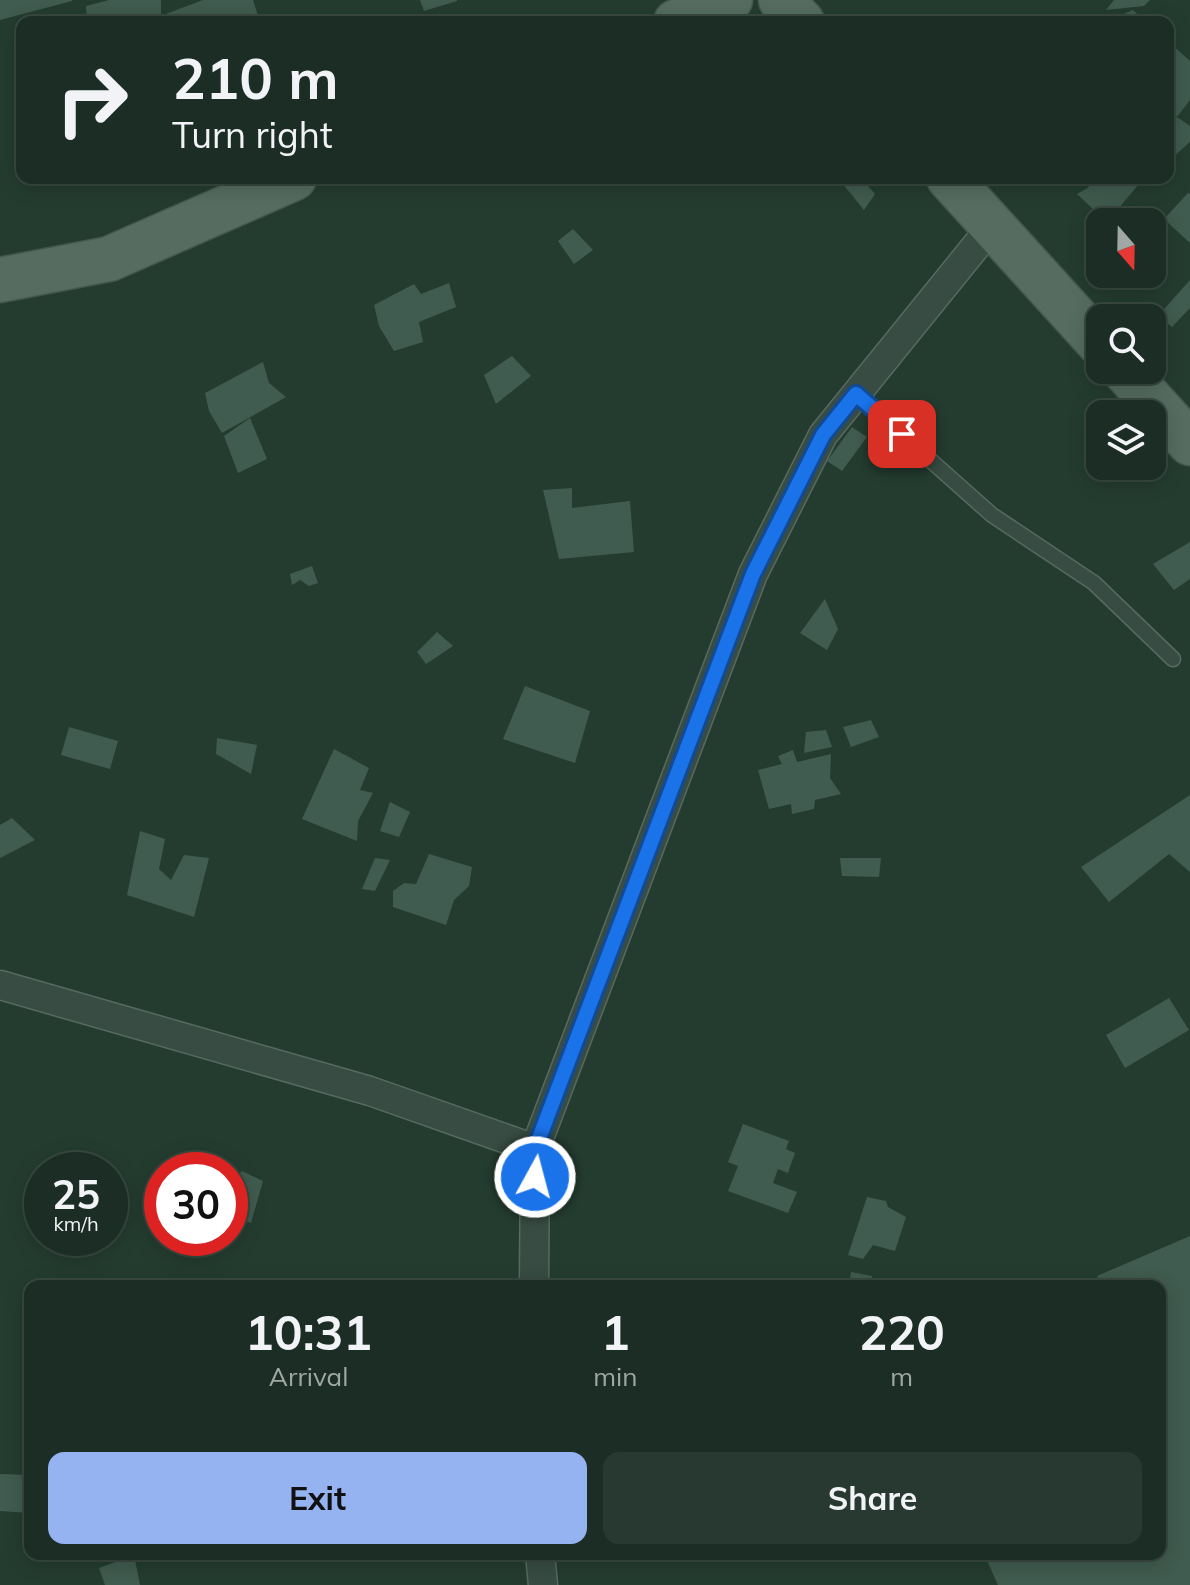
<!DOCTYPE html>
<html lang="en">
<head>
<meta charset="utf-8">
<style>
	body { margin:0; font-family:Mulish,sans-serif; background:#283931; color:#f1f3f6; height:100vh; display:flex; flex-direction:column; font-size:30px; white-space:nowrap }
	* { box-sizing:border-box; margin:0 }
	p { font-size:26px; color:#a0a8a6 }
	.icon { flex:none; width:44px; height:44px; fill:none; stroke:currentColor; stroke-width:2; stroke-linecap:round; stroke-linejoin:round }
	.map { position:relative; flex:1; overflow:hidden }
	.side { position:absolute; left:24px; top:1280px; width:1142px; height:280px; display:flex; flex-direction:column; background:#1b2d24; border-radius:16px; box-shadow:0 4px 20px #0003,0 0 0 2px #394941 }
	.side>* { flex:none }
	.banner { position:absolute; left:16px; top:16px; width:1158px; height:168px; border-radius:16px; box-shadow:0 4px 20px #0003,0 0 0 2px #394941; background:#1b2d24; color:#f1f3f6; overflow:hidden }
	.needle { width:52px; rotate:160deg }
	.tools { position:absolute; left:1086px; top:208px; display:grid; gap:16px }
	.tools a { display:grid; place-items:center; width:80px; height:80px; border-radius:16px; background:#1b2d24; box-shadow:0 4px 20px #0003,0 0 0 2px #394941; font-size:40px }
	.speed { position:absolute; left:24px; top:1152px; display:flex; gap:16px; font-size:40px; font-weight:700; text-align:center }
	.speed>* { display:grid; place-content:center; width:104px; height:104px; border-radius:50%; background:#1b2d24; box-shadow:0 4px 20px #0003,0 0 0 2px #394941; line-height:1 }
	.speed small { font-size:20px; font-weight:400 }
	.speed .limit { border:12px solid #d22; background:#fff; color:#111 }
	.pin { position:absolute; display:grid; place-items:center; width:68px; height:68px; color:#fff; margin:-34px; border-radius:16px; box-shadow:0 4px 12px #0006 }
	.me { position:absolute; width:88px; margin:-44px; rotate:7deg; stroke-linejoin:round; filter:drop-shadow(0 0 6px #0008) }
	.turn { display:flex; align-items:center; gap:28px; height:168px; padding:0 24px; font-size:36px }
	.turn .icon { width:104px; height:104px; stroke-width:2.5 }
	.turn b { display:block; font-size:56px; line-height:68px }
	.eta { display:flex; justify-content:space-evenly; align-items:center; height:136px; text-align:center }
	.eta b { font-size:48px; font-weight:700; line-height:56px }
	.primary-button { display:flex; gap:16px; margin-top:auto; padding:16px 24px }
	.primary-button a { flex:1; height:92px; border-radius:16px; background:#95b2f1; color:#111; font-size:32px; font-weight:700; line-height:92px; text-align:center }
	.primary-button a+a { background:#283931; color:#f1f3f6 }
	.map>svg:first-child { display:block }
	.building { fill:#405b4f }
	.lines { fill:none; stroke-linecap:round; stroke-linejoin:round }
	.lane-casing { stroke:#566a61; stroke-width:17 }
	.street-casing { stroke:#566a61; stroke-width:31 }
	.primary-casing { stroke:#44584f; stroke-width:47 }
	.lane { stroke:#384c43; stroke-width:14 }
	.street { stroke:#384c43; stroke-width:28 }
	.primary { stroke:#566c61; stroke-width:44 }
	.route-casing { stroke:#114b97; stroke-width:20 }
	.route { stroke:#1a73e8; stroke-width:14 }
</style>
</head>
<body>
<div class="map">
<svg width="1190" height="1585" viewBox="0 0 1190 1585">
	<rect width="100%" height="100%" fill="#243c30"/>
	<g class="building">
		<polygon points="0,0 72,0 72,1 0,20"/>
		<polygon points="109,0 161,0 161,22 87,22 86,6"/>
		<polygon points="203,0 253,0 260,22 163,22 163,15"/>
		<polygon points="420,0 457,0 457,1 424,11"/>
		<polygon points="1114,0 1150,0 1144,6 1106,10"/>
		<polygon points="1133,10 1146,22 1105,22"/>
		<polygon points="1168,41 1190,61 1190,100 1177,117 1168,106"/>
		<polygon points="1177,117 1190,126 1190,142 1171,159 1168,156 1168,126"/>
		<polygon points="838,178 861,178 875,194 864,210"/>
		<polygon points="1083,178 1144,178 1107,222 1077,194 1089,187"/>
		<polygon points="1188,193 1190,194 1190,243 1164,219"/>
		<polygon points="573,229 593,250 574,264 558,241"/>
		<polygon points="1190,280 1190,308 1172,327 1158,316"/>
		<polygon points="449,283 456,307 419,322 423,342 394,351 379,326 374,305 414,284 421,294"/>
		<polygon points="512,356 531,376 496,404 484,375"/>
		<polygon points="263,362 269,383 286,397 222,433 209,411 205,393"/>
		<polygon points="250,418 267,459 238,473 224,436"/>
		<polygon points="852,427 867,437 842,471 827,461"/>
		<polygon points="572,488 572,508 630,501 634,552 559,559 543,490"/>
		<polygon points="1190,542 1190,579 1174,590 1153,564"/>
		<polygon points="312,566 318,583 309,586 300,580 292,585 290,574"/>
		<polygon points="825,599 838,629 827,650 800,633"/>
		<polygon points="437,632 453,646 426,664 417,652"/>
		<polygon points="525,686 590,711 575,763 503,739"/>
		<polygon points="871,720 879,737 851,747 843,727"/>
		<polygon points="69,727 118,741 110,769 61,755"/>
		<polygon points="826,730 832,747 804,753 806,732"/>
		<polygon points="217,738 257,745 251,774 216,754"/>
		<polygon points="334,749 369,768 360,790 373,793 358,821 357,841 302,819"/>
		<polygon points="793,750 797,762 831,754 830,778 841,794 815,800 814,809 792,814 791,804 769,809 758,770 782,764 778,756"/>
		<polygon points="1190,795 1190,872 1169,854 1109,902 1081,867"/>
		<polygon points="390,802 410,812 399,837 380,831"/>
		<polygon points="12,818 35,840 0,858 0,825"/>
		<polygon points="140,831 165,839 159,869 171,880 184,855 209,858 194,917 127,895"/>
		<polygon points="429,854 472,867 469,886 454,900 446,925 393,907 393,891 404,883 416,884"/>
		<polygon points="375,858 390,860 375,891 362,889"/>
		<polygon points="840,858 881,858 879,877 842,876"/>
		<polygon points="1169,998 1189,1030 1125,1068 1106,1035"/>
		<polygon points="743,1124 789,1141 786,1149 795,1153 788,1173 778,1169 773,1183 797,1192 788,1213 728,1191 738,1166 728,1162"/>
		<polygon points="242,1171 263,1181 251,1223 230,1217 230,1173 237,1176"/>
		<polygon points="867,1197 886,1201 888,1207 906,1217 895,1251 873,1245 863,1259 848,1255"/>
		<polygon points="1190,1236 1190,1585 998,1585 984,1554 1160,1554 1160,1286 1101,1286 1097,1276"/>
		<polygon points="851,1272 872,1276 873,1286 849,1286"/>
		<polygon points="0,1474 30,1475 30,1513 0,1511"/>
		<polygon points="134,1555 140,1585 105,1585 99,1568"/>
	</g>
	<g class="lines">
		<g class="lane-casing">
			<polyline id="lane" points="856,394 992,515 1094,583 1173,659"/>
		</g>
		<g class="street-casing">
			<g id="street">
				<polyline points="0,985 370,1091 535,1149 534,1286"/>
				<polyline points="535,1149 753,574 823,435 993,225"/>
				<polyline points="540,1554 543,1585"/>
			</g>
		</g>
		<g class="primary-casing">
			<g id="primary">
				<polyline points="781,0 802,22"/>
				<polyline points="676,22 730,0"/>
				<polyline points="949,178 1100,344"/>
				<polyline points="0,280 109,259 294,178"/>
				<polyline points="1124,370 1190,443"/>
			</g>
		</g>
		<use href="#lane" class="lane"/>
		<use href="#street" class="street"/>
		<use href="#primary" class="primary"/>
	</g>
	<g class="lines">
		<g class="route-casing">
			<polyline id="route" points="535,1177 535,1149 753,574 823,435 856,394 902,434"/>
		</g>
		<use href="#route" class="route"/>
	</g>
</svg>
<div class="tools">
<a><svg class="needle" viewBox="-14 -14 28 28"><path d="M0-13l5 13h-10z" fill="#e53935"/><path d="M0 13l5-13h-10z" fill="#a0a8a6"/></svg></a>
<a><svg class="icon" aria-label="search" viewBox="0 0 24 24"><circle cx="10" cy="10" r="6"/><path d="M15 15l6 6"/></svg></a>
<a><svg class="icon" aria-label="layers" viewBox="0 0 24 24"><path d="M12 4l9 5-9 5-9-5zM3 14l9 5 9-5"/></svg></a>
</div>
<div class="speed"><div>25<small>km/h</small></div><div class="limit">30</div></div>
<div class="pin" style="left:902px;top:434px;background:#d93025"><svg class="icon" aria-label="arrive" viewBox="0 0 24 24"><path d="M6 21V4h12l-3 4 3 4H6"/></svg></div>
<svg class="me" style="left:535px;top:1177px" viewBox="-20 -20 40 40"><circle r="17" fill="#1a73e8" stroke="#fff" stroke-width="3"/><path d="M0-11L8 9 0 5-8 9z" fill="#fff"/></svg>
<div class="banner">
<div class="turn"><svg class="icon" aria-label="right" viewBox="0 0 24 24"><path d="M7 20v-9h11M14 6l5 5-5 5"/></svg><div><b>210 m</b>Turn right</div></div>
</div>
<section class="side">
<div class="eta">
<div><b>10:31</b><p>Arrival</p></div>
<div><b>1</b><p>min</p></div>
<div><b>220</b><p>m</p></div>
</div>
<div class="primary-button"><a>Exit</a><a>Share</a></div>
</section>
</div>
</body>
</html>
